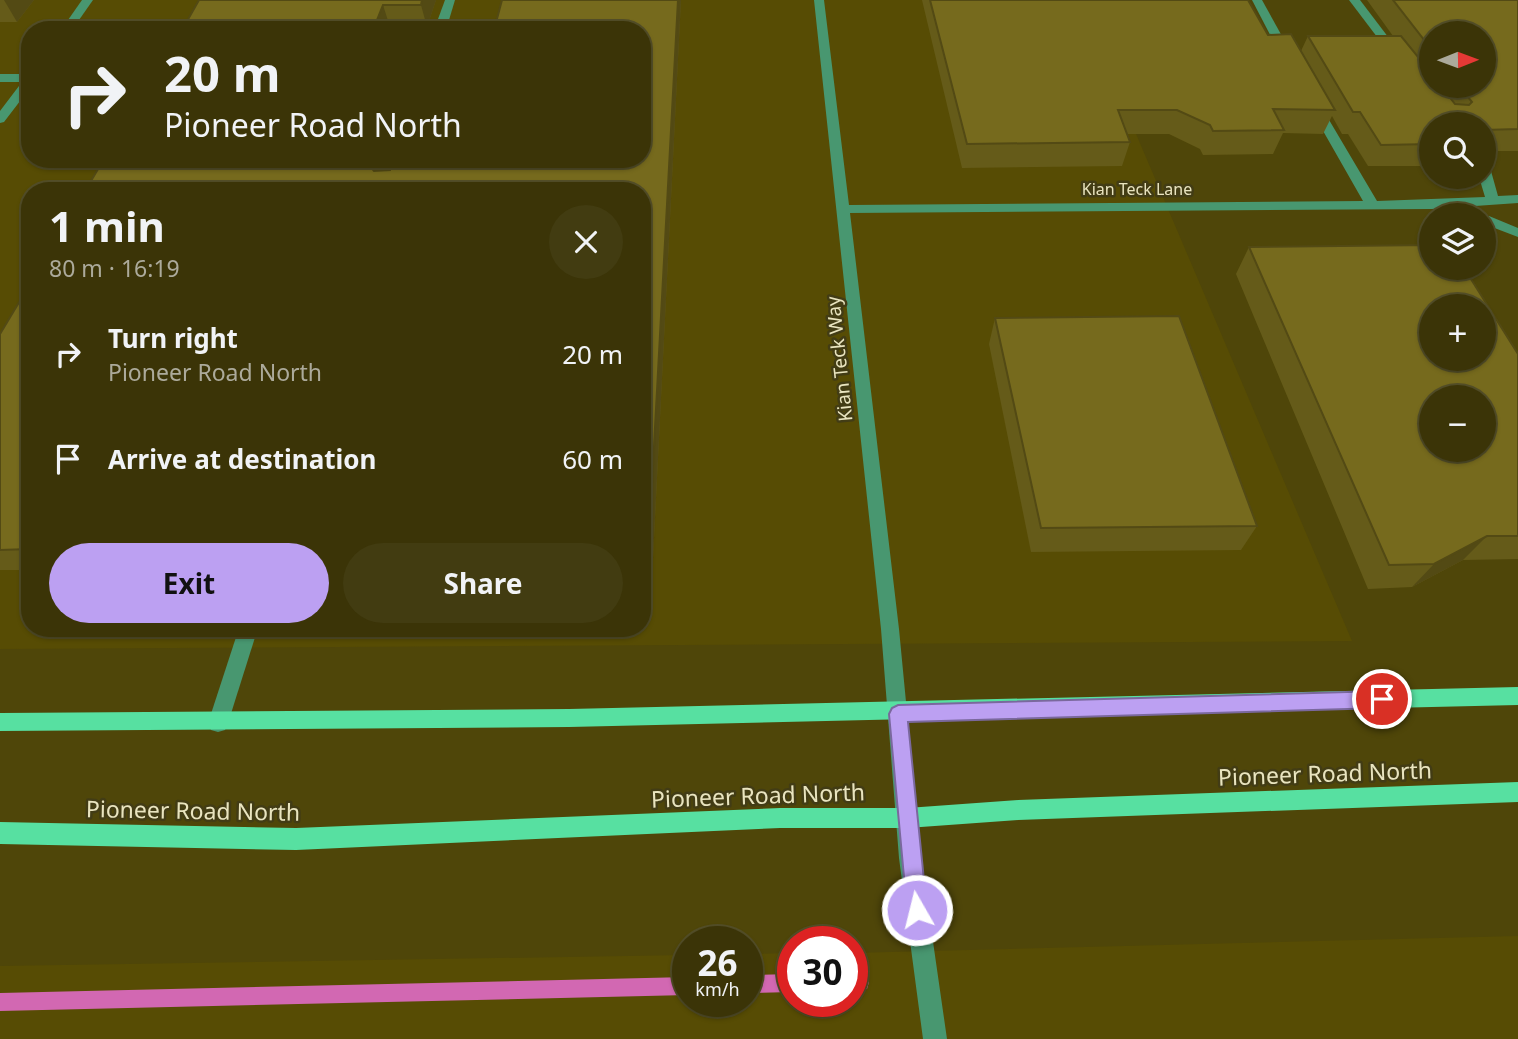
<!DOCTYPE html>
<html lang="en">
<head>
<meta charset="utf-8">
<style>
	body { margin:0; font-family:"Noto Sans",sans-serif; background:#423c11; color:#f1f3f6; height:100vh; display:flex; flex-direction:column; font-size:26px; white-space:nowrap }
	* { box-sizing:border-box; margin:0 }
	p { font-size:23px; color:#acaa9b }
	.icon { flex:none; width:38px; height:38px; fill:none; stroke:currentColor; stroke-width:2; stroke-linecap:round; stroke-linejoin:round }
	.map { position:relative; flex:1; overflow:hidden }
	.details { position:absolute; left:21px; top:182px; width:630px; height:455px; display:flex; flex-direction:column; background:#3b3407; border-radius:28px; box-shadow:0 2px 5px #0004,0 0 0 2px #544f28 }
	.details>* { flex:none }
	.guide { position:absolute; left:21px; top:21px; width:630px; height:147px; border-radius:28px; box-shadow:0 2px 5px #0004,0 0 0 2px #544f28; background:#3b3407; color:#f1f3f6; overflow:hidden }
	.needle { width:46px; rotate:89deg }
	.fabs { position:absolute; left:1419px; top:21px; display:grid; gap:14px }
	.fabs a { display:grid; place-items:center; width:77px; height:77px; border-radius:50%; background:#3b3407; box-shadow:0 2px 5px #0004,0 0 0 2px #544f28; font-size:35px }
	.speed { position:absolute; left:672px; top:926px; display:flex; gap:14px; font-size:35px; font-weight:700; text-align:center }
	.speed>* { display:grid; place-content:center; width:91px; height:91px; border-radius:50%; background:#3b3407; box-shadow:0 2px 5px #0004,0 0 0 2px #544f28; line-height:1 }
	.speed small { font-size:18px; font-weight:400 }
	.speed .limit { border:10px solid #d22; background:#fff; color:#111 }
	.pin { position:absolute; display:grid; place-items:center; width:60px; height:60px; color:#fff; margin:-30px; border:4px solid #fff; border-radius:50%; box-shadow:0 2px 7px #0007 }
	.me { position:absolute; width:77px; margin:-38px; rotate:352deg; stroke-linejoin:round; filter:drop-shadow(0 0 5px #0008) }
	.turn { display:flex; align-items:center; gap:24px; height:147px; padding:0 28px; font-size:32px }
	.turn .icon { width:91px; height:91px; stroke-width:2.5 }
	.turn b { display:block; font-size:49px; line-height:60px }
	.round { display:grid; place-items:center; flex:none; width:74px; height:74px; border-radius:37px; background:#423c11 }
	.headline { display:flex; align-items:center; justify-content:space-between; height:119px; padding:0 28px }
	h1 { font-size:42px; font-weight:700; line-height:52px }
	.button { display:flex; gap:14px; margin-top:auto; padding:14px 28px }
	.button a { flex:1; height:80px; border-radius:42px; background:#bca0f2; color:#111; font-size:28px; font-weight:700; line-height:80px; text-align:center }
	.button a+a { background:#423c11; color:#f1f3f6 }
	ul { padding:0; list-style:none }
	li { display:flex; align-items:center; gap:21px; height:105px; padding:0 28px }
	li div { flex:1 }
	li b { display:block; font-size:26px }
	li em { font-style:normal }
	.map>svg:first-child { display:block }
	.built { fill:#574c04; fill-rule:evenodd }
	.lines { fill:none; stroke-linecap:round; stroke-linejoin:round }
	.stream { fill:#d268b2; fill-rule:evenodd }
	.minor { fill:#489770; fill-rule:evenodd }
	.major { fill:#57e0a1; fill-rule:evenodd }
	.wall { fill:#655b19; fill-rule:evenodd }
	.shaded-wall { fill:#534a14 }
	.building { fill:#766a1d; stroke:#534a14; stroke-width:2; fill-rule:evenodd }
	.route { fill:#bca0f2; stroke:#7a689d; stroke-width:2 }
	.labels { text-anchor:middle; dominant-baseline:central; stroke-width:5; stroke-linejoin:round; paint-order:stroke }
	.far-street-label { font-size:16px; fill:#e9e4bf; stroke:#423c15 }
	.street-label { font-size:19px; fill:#e9e4bf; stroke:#423c15 }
	.near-street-label { font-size:23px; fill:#e9e4bf; stroke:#423c15 }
</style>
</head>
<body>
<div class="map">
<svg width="1518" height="1039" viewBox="0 0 1518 1039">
	<rect width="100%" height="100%" fill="#4f4609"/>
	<g class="built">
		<path d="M0,0H1079L1352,641L0,649ZM30,30H642V159H30ZM30,191H642V628H30Z"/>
		<polygon points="1518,936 1518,1039 0,1039 0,966 688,955 688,1001 747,1001 747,954 793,953 793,1001 852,1001 852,953"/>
	</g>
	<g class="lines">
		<g class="stream">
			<polygon points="852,973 867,975 869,982 867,989 852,991"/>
			<polygon points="793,974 793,992 747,993 747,975"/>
			<polygon points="688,977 688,995 0,1011 0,993"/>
		</g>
		<g class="minor">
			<polygon points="82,0 93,0 72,30 61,30"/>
			<polygon points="445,0 455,0 446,30 434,30"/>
			<polygon points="814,0 824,0 849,205 1363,201 1310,108 1316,104 1322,108 1377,201 1485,197 1479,177 1484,177 1484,167 1491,171 1498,196 1518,195 1518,203 1432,209 850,213 899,629 921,858 947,1039 923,1039 899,858 881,629"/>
			<polygon points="1252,0 1262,0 1293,56 1291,58 1281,56"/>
			<polygon points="1349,0 1360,0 1401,54 1401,58 1393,58"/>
			<polygon points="0,74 30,74 30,88 4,122 0,123 0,111 22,82 0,82"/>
			<polygon points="1482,215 1489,216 1518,228 1518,237 1484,224 1484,215"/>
			<polygon points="239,628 258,628 228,723 225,730 218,732 211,730 208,723"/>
		</g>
		<g class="major">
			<polygon points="1518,687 1518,705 569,727 0,731 0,713 569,709"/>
			<polygon points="1518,782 1518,802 1018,820 907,828 780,828 296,850 0,844 0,822 296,828 780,808 907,808 1018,800"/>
		</g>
	</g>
	<g class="wall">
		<polygon points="0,0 34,0 17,22 0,22"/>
		<polygon points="199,0 436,0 427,27 390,27 389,30 182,30"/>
		<polygon points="502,0 681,0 652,578 642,578 642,191 104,159 390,159 386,170 642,159"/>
		<path d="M922,0H1248L1268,35L1301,51L1308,36H1393L1367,0H1518V151H1484V124H1432V166H1368L1348,134H1342L1332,116L1323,134L1283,133L1273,154L1203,155L1200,149L1169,134H1127L1130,142L1122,166L962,168ZM1432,33L1484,86H1432Z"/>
		<polygon points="1249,247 1518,354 1518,559 1463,560 1412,587 1368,589 1236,274"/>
		<polygon points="30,284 30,570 0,570 0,334"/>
		<polygon points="995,318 1257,526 1241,550 1031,552 989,344"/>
	</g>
	<g class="shaded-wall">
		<polygon points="4,0 34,0 17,22"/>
		<polygon points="422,0 436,0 427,27 421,5"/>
		<polygon points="678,0 681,0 652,578 648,558"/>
		<polygon points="383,5 390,27 389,30 373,30"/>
		<polygon points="374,159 390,159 379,190 371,167"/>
		<polygon points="1487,536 1463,560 1412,587 1434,564"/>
	</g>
	<g class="building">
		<polygon points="199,0 422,0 421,5 383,5 373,30 182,30"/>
		<polygon points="502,0 678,0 648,558 642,558 642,191 85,191 104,159 374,159 371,167 374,171 390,170 393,159 642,159 642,30 494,30"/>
		<polygon points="930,0 1248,0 1268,35 1291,34 1335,110 1273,109 1284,130 1213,131 1210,125 1177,110 1118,110 1130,142 967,144"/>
		<polygon points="1393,0 1518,0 1518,129 1484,130 1484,124 1432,124 1432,144 1381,145 1360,112 1353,112 1308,36 1401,36 1432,74 1432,86 1441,86 1455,104 1469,105 1472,102 1459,86 1484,86 1484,33 1432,33 1432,50"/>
		<path d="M1432,245V268H1464L1518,354V536H1487L1434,564L1389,565L1249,247ZM1432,306H1484V359H1432ZM1432,397H1484V450H1432Z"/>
		<polygon points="30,284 30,549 0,550 0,334"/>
		<polygon points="1179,316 1257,526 1041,528 995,318"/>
	</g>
	<polygon class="route" points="1382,691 1389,694 1391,699 1389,705 1382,708 908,722 927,910 924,917 917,920 910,917 907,910 889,714 892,708 898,705"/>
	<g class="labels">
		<g class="far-street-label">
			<text x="1137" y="189">Kian Teck Lane</text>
		</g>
		<g class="street-label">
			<text transform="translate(839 359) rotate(-96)">Kian Teck Way</text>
		</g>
		<g class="near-street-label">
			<text transform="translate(1325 773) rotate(-2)">Pioneer Road North</text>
			<text transform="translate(758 795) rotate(-2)">Pioneer Road North</text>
			<text transform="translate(193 810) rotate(1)">Pioneer Road North</text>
		</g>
	</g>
</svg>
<div class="fabs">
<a><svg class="needle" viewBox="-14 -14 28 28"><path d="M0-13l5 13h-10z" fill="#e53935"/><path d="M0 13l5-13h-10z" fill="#acaa9b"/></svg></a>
<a><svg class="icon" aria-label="search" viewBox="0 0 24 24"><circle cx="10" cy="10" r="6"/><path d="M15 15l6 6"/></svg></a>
<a><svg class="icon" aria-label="layers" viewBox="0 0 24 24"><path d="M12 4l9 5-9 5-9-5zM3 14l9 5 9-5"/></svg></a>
<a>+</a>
<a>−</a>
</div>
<div class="speed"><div>26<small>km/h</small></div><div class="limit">30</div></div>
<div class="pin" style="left:1382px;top:699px;background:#d93025"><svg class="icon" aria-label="arrive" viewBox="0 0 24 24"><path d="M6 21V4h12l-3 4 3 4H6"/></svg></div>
<svg class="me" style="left:917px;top:910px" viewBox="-20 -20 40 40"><circle r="17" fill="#bca0f2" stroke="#fff" stroke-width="3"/><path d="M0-11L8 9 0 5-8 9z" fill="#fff"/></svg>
<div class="guide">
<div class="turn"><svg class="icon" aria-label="right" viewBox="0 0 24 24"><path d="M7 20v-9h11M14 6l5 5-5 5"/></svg><div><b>20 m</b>Pioneer Road North</div></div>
</div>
<section class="details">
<div class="headline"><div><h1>1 min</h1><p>80 m · 16:19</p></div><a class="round"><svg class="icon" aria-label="close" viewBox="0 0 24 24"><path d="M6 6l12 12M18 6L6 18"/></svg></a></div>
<ul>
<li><svg class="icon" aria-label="right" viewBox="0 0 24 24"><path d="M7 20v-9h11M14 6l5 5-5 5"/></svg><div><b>Turn right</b><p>Pioneer Road North</p></div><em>20 m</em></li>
<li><svg class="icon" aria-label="arrive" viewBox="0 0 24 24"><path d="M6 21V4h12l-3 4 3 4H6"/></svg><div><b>Arrive at destination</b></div><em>60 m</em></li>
</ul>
<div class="button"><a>Exit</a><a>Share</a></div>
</section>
</div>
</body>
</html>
